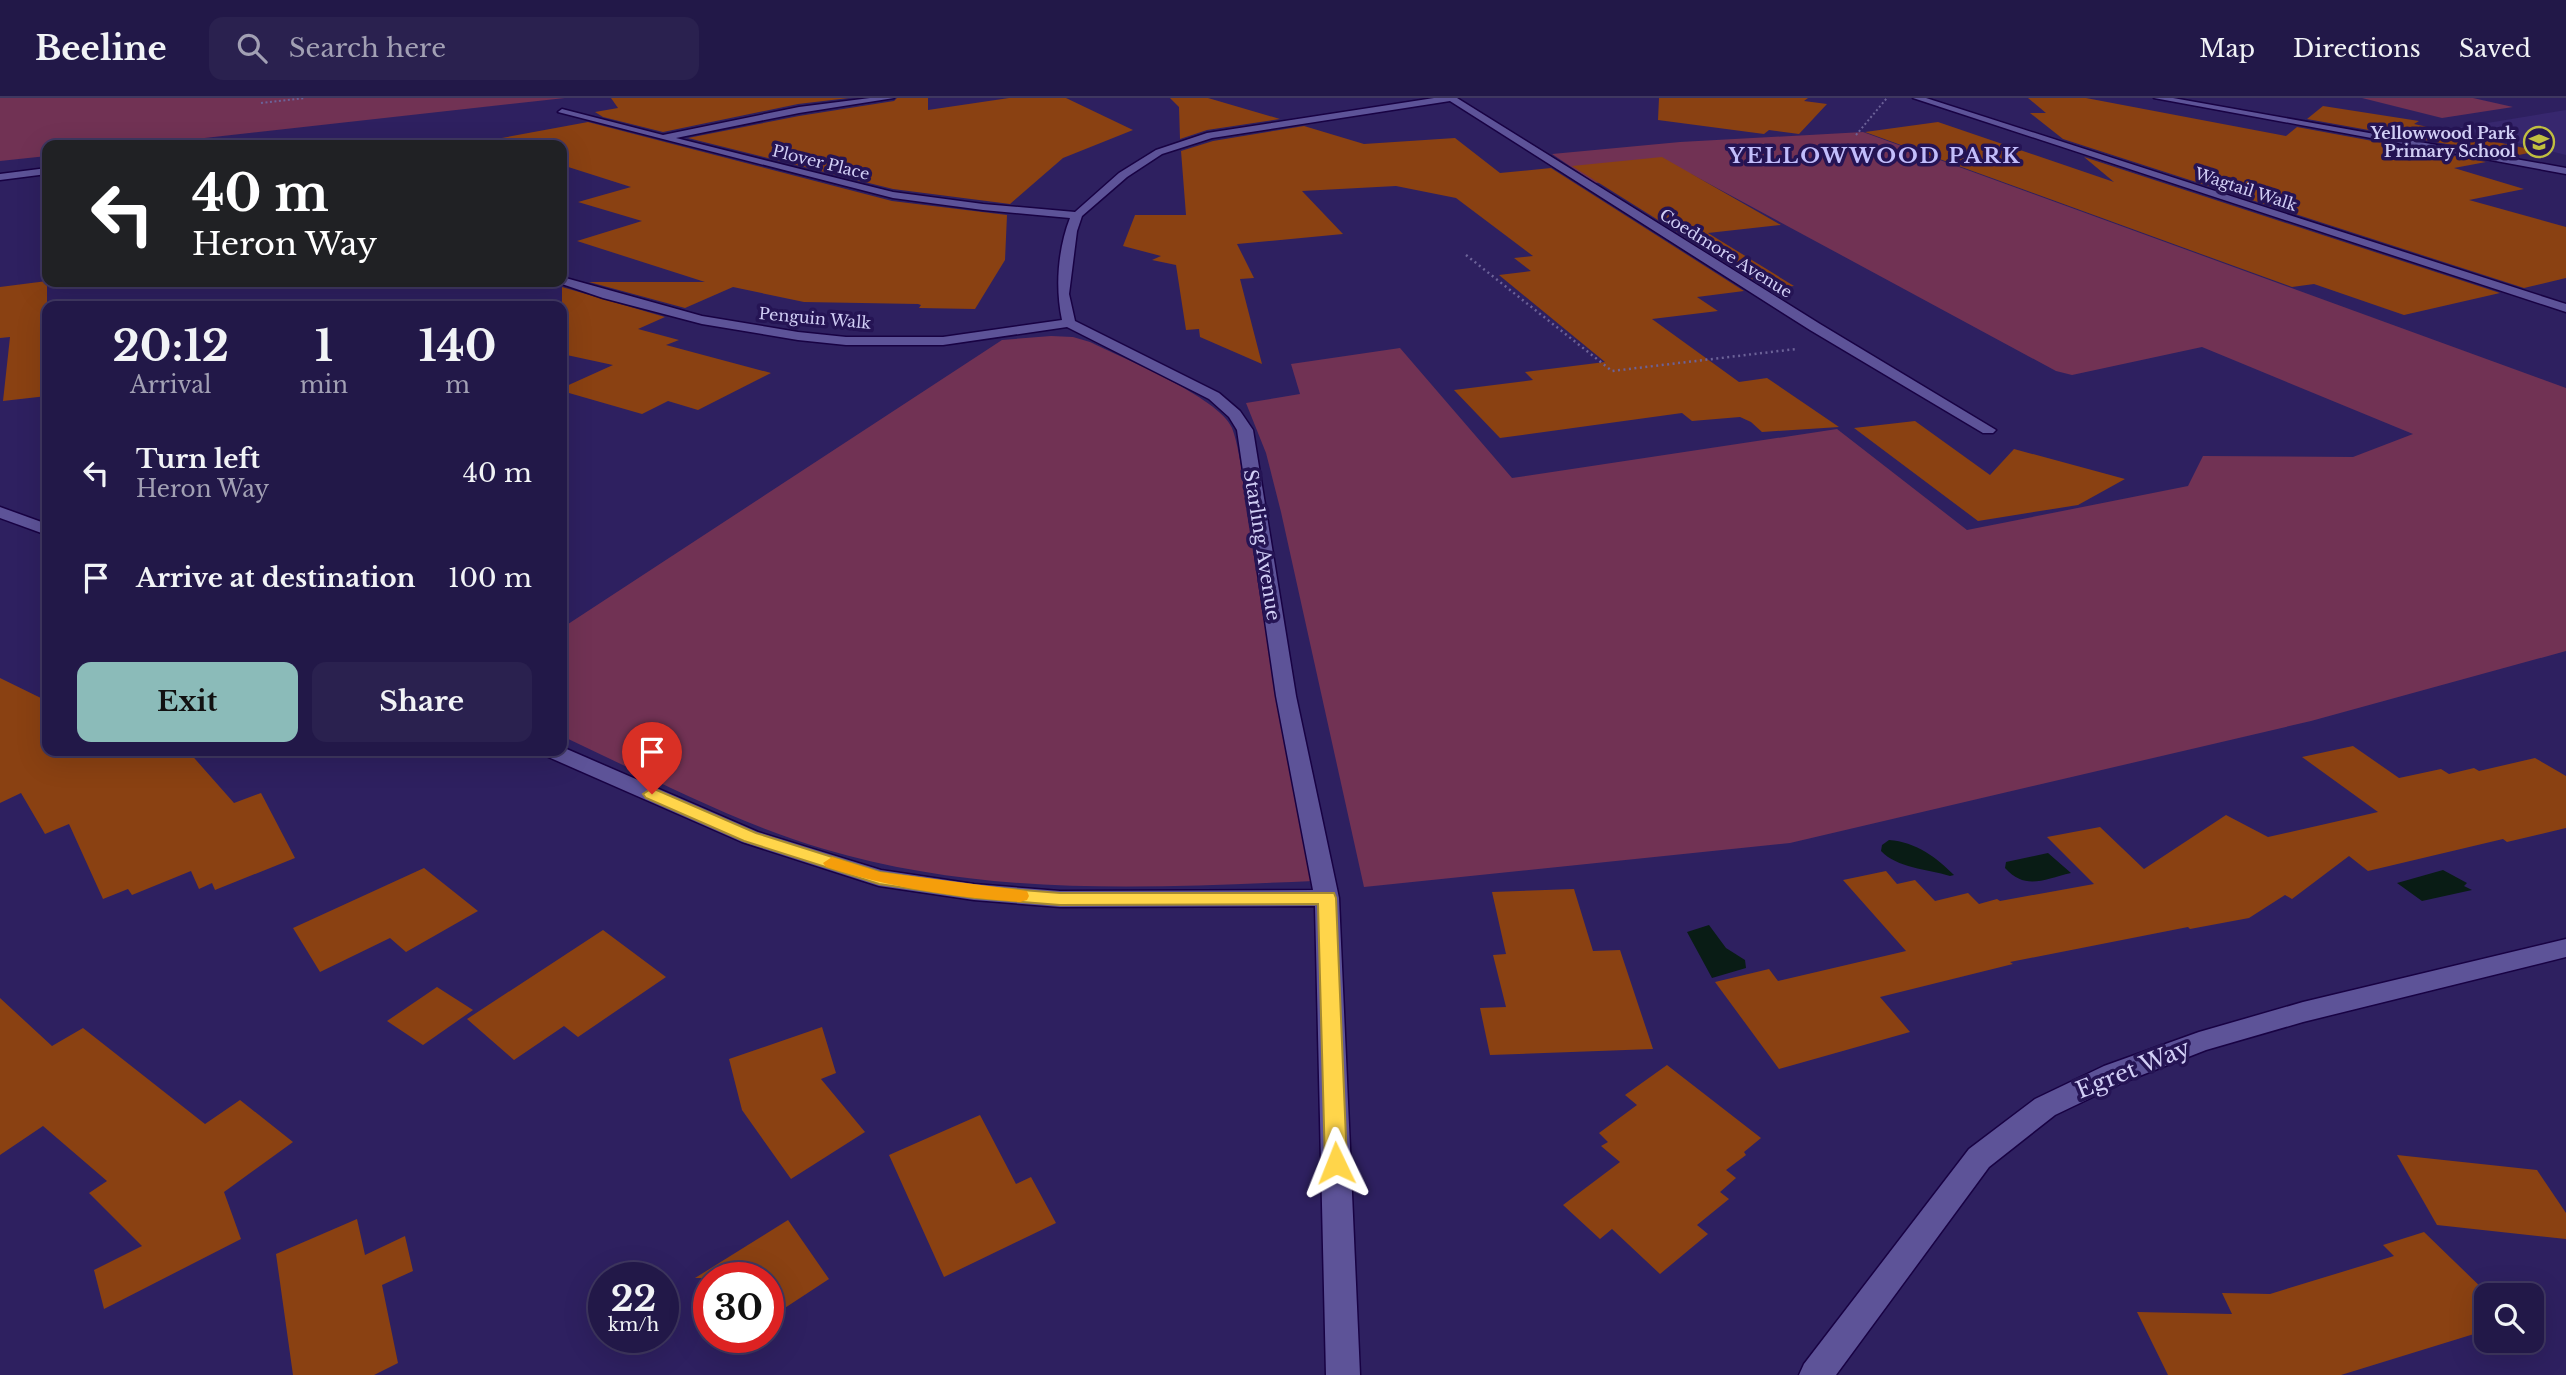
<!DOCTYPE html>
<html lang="en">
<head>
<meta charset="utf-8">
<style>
	body { margin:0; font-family:"Libre Baskerville",serif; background:#2a214f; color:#f1f3f6; height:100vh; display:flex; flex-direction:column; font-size:26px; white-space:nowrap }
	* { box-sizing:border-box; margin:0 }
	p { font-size:23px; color:#a2a0b4 }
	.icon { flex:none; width:38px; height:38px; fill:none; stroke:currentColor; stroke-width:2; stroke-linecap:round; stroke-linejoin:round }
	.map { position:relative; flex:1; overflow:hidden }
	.sheet { position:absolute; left:42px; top:203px; width:525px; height:455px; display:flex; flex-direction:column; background:#221848; border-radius:14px; box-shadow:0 7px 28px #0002,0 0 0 2px #3f3760 }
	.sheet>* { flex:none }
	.guide { position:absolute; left:42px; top:42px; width:525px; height:147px; border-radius:14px; box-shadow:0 7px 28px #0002,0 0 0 2px #3f3760; background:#202124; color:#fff; overflow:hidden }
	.fabs { position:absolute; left:2474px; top:1185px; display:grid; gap:14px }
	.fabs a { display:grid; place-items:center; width:70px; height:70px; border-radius:14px; background:#221848; box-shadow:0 7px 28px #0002,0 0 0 2px #3f3760; font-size:35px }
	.speed { position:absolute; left:588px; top:1164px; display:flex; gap:14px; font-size:35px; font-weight:700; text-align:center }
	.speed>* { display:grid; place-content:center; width:91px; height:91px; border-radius:50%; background:#221848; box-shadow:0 7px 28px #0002,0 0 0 2px #3f3760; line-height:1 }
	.speed small { font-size:18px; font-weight:400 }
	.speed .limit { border:10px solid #d22; background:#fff; color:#111 }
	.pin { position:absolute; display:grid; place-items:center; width:60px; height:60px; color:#fff; margin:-72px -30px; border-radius:50% 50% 50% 0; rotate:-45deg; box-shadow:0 0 7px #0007 }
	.pin .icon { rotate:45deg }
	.me { position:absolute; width:77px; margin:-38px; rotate:358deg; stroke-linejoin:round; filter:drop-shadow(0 0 5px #0008) }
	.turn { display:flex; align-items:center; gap:24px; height:147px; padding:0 35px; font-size:32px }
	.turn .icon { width:91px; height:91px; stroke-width:2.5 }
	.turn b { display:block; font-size:49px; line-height:60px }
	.eta { display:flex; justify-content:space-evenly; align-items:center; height:119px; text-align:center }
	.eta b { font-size:42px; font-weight:700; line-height:49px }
	.button { display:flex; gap:14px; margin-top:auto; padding:14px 35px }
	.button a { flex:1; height:80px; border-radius:14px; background:#8bbbb9; color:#111; font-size:28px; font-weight:700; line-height:80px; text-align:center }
	.button a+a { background:#2a214f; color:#f1f3f6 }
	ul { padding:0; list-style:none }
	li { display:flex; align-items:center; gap:21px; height:105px; padding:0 35px }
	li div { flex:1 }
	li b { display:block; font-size:26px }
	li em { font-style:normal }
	header { display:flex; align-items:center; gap:42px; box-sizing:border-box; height:98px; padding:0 35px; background:#221848; border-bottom:2px solid #3f3760 }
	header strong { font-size:33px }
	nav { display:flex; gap:38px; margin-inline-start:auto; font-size:24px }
	.search { width:490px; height:63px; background:#2a214f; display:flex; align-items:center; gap:18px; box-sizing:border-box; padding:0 24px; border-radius:14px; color:#a2a0b4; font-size:26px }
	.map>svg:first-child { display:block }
	.built { fill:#37276e }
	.green { fill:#713254 }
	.water { fill:#091c15 }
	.building { fill:#8a4112 }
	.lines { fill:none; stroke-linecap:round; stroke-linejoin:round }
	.minor-casing { stroke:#180243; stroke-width:3 }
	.path-far1 { stroke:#6c6298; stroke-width:2; stroke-dasharray:2 2.5; stroke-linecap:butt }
	.path { stroke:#6c6298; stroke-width:2.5; stroke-dasharray:2 3.5; stroke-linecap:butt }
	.minor { fill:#5d5398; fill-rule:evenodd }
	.route { fill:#ffd54a; stroke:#a68a30; stroke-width:2 }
	.slow { fill:#f59e0b }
	.labels { text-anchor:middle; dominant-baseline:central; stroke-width:7; stroke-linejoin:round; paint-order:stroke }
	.far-poi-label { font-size:16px; font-weight:bold; fill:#d1cef5; stroke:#251454; text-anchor:end }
	.far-street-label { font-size:16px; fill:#d1cef5; stroke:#251454 }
	.street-label { font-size:19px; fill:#d1cef5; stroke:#251454 }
	.far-district-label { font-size:21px; font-weight:bold; letter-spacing:2px; fill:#c2bdfb; stroke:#251454 }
	.near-street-label { font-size:23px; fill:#d1cef5; stroke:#251454 }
</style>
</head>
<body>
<header>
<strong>Beeline</strong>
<div class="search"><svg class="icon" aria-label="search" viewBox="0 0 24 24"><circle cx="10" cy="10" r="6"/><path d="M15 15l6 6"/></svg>Search here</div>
<nav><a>Map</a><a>Directions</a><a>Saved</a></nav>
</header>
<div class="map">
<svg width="2566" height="1277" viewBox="0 0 2566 1277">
	<rect width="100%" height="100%" fill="#2e2060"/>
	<polygon class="built" points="2566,12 2566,57 2457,30"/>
	<g class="green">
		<polygon points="0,0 565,0 142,47 47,47 47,58 0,63"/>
		<polygon points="2362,0 2473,0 2513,9 2442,20"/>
		<polygon points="1863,34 2566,290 2566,553 2311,623 1790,745 1364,789 1281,414 1266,355 1246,305 1300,296 1291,266 1400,250 1512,380 1837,331 1967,432 2188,388 2203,358 2353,359 2413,336 2202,249 2072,277 2056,273 1691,76 1595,85 1552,56 1680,44"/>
		<path d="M1051,238L1073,239L1090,244C1122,260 1219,299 1232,330C1237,343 1239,358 1242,372L1314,783C1147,790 987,799 824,751C733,724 648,678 562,638V530L1002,242Z"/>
	</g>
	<g class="water">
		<path d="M1889,742C1916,744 1936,759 1954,777L1950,778C1927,771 1897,770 1881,753L1882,747Z"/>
		<path d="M2048,755L2071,775C2044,781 2026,793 2005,770L2006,764Z"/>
		<polygon points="2443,772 2467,785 2464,788 2472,792 2422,803 2397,785"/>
		<polygon points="1709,827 1726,850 1745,862 1746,870 1712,880 1687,834"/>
	</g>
	<g class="building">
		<polygon points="611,0 849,0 798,6 663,34 603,19 595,14 618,10"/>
		<polygon points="897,0 928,0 928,12 1009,0 1066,0 1133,32 1063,60 1010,106 893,91 688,40 799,18 894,3"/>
		<polygon points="1170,0 1208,0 1280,21 1207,32 1180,41 1179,9"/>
		<polygon points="1659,0 1808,0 1804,3 1827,6 1799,36 1769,32 1764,36 1658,22"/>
		<polygon points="2028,0 2086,0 2286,38 2297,29 2486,64 2454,70 2524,91 2469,102 2566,129 2566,180 2524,190 2063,41 2030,15 2046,15"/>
		<polygon points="2323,8 2419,23 2414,26 2538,53 2514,58 2307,21"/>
		<polygon points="588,24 892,103 1007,117 1005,162 975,211 919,210 921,207 918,206 804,204 733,189 685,210 589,184 705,184 577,143 642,123 578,104 631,89 562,67 562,47 491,47 480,44"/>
		<polygon points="1938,24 2114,84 2084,59 2500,195 2404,217 2314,186 2292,189 1865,34"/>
		<polygon points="1304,28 1364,46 1455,40 1500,75 1551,70 1744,193 1697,199 1718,213 1652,221 1739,284 1767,280 1839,329 1762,334 1751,324 1740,319 1692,323 1682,315 1500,340 1454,292 1533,282 1525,274 1605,264 1499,177 1531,173 1514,160 1533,158 1456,100 1396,88 1302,93 1343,136 1237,146 1254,180 1240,181 1262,266 1200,239 1199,231 1186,232 1176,167 1152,162 1161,158 1123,148 1135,117 1186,117 1181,53 1213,43"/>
		<polygon points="1662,59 1781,127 1708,135 1794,188 1768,191 1572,68"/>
		<polygon points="47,183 47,298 3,303 10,239 0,240 0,189"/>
		<polygon points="562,189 665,219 638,231 679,242 666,247 771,275 698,312 668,303 642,316 562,293 562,290 613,267 562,256"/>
		<polygon points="1915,323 1990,377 2014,351 2125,381 2078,407 1978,423 1854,330"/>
		<polygon points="0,580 47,603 47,653 188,653 234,705 261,695 295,760 215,792 212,785 199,791 191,773 132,797 128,791 103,801 69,726 45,736 21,695 0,705"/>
		<polygon points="2353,648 2399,680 2441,671 2449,676 2474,670 2479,673 2535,660 2566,678 2566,730 2507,744 2503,741 2368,773 2349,758 2292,801 2285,797 2249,820 2190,831 2188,829 2010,864 2013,866 1880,899 1910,934 1779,971 1715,884 1769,871 1778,883 1906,853 1843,782 1886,773 1897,786 1915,782 1935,803 1968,795 1979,806 1997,801 2000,803 2094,786 2047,739 2100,729 2144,771 2226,717 2268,739 2378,714 2302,659"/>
		<polygon points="424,770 478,813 406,854 390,840 320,874 293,830"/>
		<polygon points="1574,791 1593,853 1620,852 1653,951 1490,957 1480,910 1506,909 1493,857 1506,856 1492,794"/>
		<polygon points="603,832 666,879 578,939 564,928 514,962 467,921"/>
		<polygon points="437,889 473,912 423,947 387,923"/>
		<polygon points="0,900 52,948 83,930 205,1026 240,1002 293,1044 224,1094 241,1141 104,1211 94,1172 142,1148 89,1095 107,1083 43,1028 0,1057"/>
		<polygon points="822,929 836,975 821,981 865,1034 791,1081 742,1012 729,961"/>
		<polygon points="1667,967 1761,1040 1744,1054 1746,1057 1726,1072 1736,1080 1720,1094 1729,1101 1697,1127 1708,1136 1660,1176 1612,1131 1600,1141 1563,1107 1620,1064 1601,1048 1608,1044 1599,1035 1637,1007 1625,997"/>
		<polygon points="980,1017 1016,1086 1031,1079 1056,1125 944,1179 889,1057"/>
		<polygon points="2397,1057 2537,1072 2566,1115 2566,1141 2437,1127"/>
		<polygon points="357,1121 365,1157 405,1138 413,1173 382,1187 398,1265 374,1277 293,1277 276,1156"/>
		<polygon points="788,1122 829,1181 768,1221 768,1180 695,1180"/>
		<polygon points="2424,1134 2487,1195 2487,1232 2341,1277 2168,1277 2137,1214 2232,1216 2222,1195 2270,1196 2394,1158 2383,1147"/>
	</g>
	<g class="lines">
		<g class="minor-casing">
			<g id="minor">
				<path d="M870,0H894L799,15L676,40L893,94L983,106L1075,114L1119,75L1156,52L1207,35L1434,0H1457L1820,226L1996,332L1993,335H1983L1810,232L1450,3L1212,40L1162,56L1127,79L1082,118L1077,133L1069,196L1075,223L1219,295L1240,313L1253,332L1296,598L1339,800L1360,1277H1326L1315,808L1060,809L974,802L879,788L742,744L546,658L543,653H562V649L758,734L881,772L974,786L1060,793L1313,792L1276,598L1237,332L1229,319L1209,301L1067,229L943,247H846L798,242L702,226L603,200L556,184H562V179L702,218L798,234L846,239H943L1062,222C1055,189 1058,151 1070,120L983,112L893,100L558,14L562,11L663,37L799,9Z"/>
				<polygon points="1913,0 1926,0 2566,206 2566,214"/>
				<polygon points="2154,0 2173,0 2566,70 2566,76"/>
				<polygon points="47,70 47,76 0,82 0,76"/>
				<polygon points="0,409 47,426 47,437 0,420"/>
				<polygon points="2566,841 2566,859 2303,924 2206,952 2124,984 2055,1017 1989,1069 1836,1277 1799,1277 1804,1266 1969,1051 2035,1001 2104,968 2199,934 2303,904"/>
			</g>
		</g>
		<g class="path-far1">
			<polyline points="261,5 305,0"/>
			<polyline points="1856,37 1887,0"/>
		</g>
		<polyline class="path" points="1466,157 1612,273 1796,251"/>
		<use href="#minor" class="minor"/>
	</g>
	<polygon class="route" points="652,690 756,735 880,774 974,788 1060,795 1334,795 1336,800 1347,1065 1344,1071 1336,1074 1328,1071 1325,1065 1318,806 1060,807 974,800 879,786 744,743 646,700 643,696"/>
	<path class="slow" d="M832,759L880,774L1020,792L1027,793L1029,798L1027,802L1020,804C953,799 891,790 826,769L823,765Z"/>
	<defs>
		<g id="school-ring" transform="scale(1.575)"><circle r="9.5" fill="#251454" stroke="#c0be40" stroke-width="1.5"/><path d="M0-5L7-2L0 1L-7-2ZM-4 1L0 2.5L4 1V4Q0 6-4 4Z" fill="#c0be40"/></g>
	</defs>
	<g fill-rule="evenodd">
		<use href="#school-ring" x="2539" y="44"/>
	</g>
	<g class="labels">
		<g class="far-poi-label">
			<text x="2516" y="35">Yellowwood Park<tspan x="2516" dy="18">Primary School</tspan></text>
		</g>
		<g class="far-street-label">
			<text transform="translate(821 64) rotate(14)">Plover Place</text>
			<text transform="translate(2246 91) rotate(18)">Wagtail Walk</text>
			<text transform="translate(1726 155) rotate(32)">Coedmore Avenue</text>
			<text transform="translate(815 220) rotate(5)">Penguin Walk</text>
		</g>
		<g class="street-label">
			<text transform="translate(1262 447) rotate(81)">Starling Avenue</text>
		</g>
		<g class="far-district-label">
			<text x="1875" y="58">YELLOWWOOD PARK</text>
		</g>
		<g class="near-street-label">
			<text transform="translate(2133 971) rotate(-22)">Egret Way</text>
		</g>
	</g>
</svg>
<div class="fabs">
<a><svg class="icon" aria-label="search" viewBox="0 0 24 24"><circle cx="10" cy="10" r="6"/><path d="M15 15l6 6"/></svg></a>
</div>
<div class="speed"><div>22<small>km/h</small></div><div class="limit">30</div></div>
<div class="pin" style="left:652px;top:696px;background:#d93025"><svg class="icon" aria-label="arrive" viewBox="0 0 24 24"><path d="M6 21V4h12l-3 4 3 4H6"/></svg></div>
<svg class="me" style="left:1336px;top:1065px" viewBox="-20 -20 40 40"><path d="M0-17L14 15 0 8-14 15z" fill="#ffd54a" stroke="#fff" stroke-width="4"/></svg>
<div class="guide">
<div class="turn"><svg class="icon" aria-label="left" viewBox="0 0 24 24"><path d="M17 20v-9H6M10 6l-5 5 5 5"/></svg><div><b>40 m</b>Heron Way</div></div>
</div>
<section class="sheet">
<div class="eta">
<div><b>20:12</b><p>Arrival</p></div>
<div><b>1</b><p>min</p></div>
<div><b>140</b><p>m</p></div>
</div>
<ul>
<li><svg class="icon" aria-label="left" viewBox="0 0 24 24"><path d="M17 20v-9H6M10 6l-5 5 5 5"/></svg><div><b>Turn left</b><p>Heron Way</p></div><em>40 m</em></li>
<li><svg class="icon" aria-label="arrive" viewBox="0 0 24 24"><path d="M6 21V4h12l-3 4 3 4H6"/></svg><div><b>Arrive at destination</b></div><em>100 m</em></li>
</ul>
<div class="button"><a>Exit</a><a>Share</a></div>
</section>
</div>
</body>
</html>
